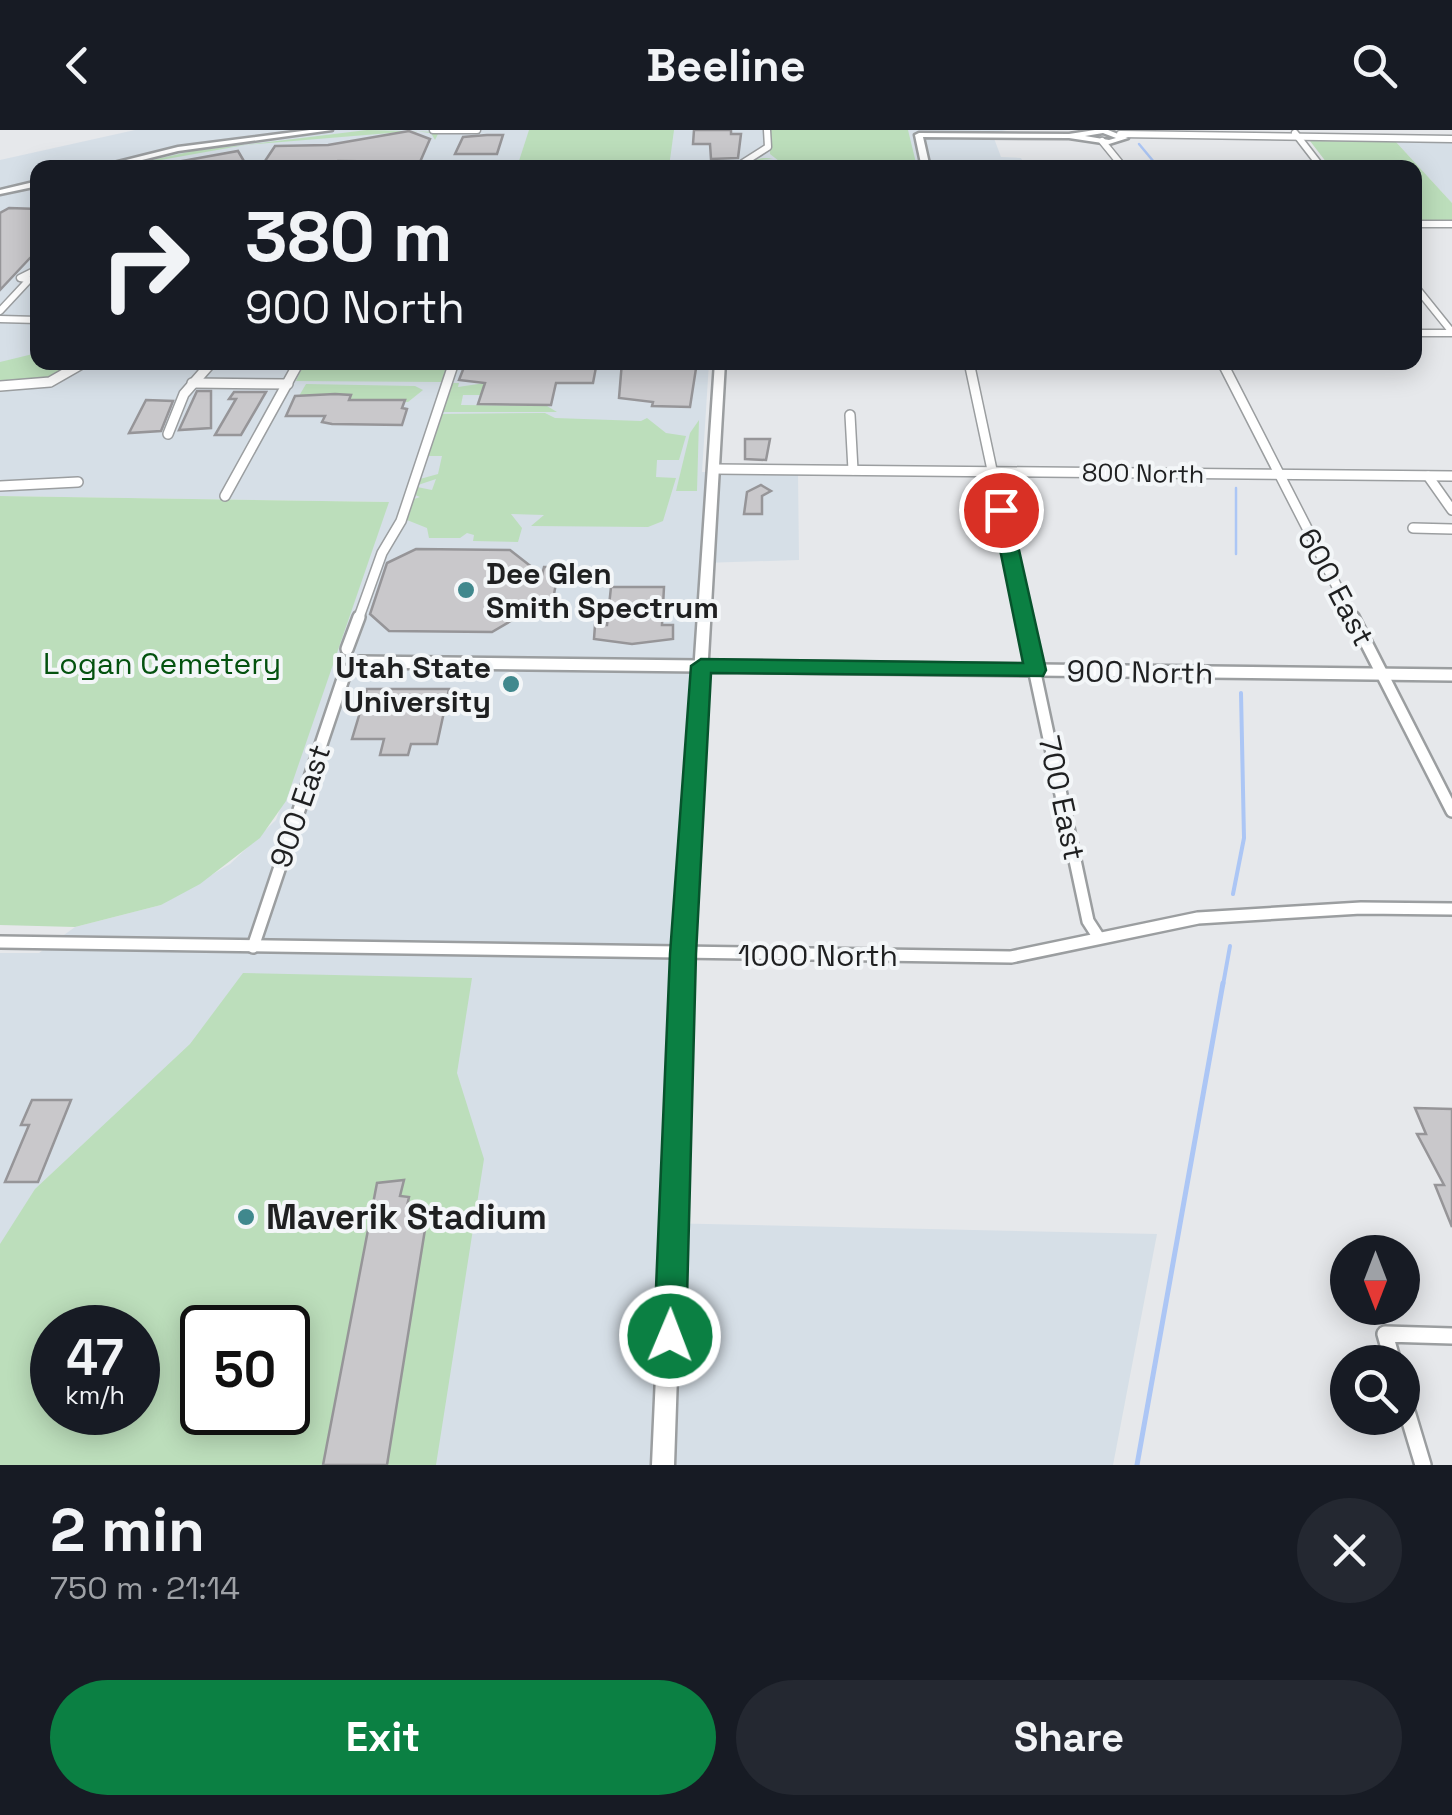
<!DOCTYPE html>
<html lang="en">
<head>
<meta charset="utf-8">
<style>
	body { margin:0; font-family:"Space Grotesk",sans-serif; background:#242831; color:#f1f3f6; height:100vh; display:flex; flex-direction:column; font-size:38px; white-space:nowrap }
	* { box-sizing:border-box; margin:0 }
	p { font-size:32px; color:#9ea1a6 }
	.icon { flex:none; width:55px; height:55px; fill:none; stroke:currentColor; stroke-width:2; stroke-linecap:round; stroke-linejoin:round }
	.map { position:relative; height:1335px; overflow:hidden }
	.side { display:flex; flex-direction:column; background:#171b24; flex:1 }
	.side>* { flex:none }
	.hud { position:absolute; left:30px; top:30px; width:1392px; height:210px; border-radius:20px; box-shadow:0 5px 25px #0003; background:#171b24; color:#f1f3f6; overflow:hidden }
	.needle { width:65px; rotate:180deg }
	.controls { position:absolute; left:1330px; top:1105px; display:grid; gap:20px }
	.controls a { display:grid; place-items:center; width:90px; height:90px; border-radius:50%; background:#171b24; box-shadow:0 5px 25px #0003; font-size:50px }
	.speed { position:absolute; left:30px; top:1175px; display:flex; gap:20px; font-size:50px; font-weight:700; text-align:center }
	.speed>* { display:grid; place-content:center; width:130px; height:130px; border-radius:50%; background:#171b24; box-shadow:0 5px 25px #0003; line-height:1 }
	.speed small { font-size:25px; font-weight:400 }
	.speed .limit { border:5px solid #111; border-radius:15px; background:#fff; color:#111 }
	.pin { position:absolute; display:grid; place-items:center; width:85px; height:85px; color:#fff; margin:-42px; border:5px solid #fff; border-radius:50%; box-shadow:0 2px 10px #0007 }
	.me { position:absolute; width:110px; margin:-55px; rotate:1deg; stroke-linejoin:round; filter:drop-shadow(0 0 8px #0008) }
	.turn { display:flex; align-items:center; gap:35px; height:210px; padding:0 50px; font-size:45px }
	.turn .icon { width:130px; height:130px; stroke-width:2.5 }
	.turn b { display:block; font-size:70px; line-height:85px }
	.round { display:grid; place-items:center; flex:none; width:105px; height:105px; border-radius:52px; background:#242831 }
	.head { display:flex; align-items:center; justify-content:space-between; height:170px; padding:0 50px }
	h1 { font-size:60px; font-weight:700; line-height:75px }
	.cta { display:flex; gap:20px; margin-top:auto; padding:20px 50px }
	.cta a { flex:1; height:115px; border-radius:60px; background:#0b8043; color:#fff; font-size:40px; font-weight:700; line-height:115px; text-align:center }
	.cta a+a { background:#242831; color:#f1f3f6 }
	header { display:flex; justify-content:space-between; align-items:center; height:130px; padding:0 50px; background:#171b24; font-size:45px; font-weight:700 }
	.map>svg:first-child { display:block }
	.built { fill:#d6dfe7; fill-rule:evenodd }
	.green { fill:#bcdebb; fill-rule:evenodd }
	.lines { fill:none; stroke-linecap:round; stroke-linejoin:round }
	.stream-far2 { stroke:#acc6f5; stroke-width:2.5 }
	.stream-far1 { stroke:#acc6f5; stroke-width:4 }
	.stream { stroke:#acc6f5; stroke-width:5 }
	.building { fill:#c9c8cb; stroke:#969598; stroke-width:2.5 }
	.minor-far3-casing { stroke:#9b9ea0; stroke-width:9 }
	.minor-far2-casing { stroke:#9b9ea0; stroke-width:12 }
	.minor-far1-casing { stroke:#9b9ea0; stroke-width:16 }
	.minor-casing { stroke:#9b9ea0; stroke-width:20 }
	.major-casing { stroke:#9b9ea0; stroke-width:5 }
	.minor-far3 { stroke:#fff; stroke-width:6 }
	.minor-far2 { stroke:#fff; stroke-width:9 }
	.minor-far1 { stroke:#fff; stroke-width:11 }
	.minor { stroke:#fff; stroke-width:15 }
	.major { fill:#fff; fill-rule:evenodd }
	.route { fill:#0b8043; stroke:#07532c; stroke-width:2.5 }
	.poi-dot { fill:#40888d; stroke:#f3f6f8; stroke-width:4 }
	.labels { text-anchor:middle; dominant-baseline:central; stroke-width:8; stroke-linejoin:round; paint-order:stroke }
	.far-street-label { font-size:25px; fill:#1f2021; stroke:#f3f6f8 }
	.poi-label { font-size:30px; font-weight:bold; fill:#1f2021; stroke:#f3f6f8; text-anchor:start }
	.street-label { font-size:30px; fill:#1f2021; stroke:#f3f6f8 }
	.park-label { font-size:30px; fill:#04520f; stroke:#f3f6f8 }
	.near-poi-label { font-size:35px; font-weight:bold; fill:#1f2021; stroke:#f3f6f8; text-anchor:start }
</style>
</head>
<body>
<header><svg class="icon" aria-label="back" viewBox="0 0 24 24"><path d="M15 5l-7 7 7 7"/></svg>Beeline<svg class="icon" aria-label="search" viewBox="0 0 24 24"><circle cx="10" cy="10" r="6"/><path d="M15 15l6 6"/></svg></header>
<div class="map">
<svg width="1452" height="1335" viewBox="0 0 1452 1335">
	<rect width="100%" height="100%" fill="#e6e8eb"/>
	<g class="built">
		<path d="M135,0H1007L992,3L1001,27L1021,28L1025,37L38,38V232L709,233L702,342L798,343L799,430L703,433L660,1093L1157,1104L1113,1335H0V823H39L75,797L161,775L230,734L276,690L388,372L0,366V30ZM52,1198H138V1282H52ZM202,1198H288V1282H202Z"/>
		<polygon points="1396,12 1452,13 1452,73"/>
	</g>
	<g class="green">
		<polygon points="367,0 439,2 435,10 431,3 414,1 245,15 116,38 193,21"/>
		<polygon points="529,0 674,0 669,37 517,37"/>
		<path d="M770,0H908L917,37L744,38C752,30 762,26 773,29L760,30L763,35L779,31L770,24Z"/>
		<polygon points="1310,11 1396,12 1452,73 1452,90 1415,90 1415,38 1330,37"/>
		<polygon points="37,223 38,232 76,232 50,249 0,255 0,232"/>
		<polygon points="304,233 449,233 443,252 296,251"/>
		<polygon points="450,253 459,253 458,257 485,253 481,265 463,265 461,275 547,276 557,282 441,282"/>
		<polygon points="306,254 415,256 423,260 408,272 349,270 350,265 299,266"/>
		<polygon points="545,283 555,288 641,291 647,288 666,303 686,306 679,330 657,330 656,347 676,348 663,391 648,397 531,396 544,385 511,384 522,398 518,412 473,411 474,405 467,403 460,408 429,408 427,398 407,390 414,369 420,367 415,365 417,357 432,360 436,349 418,355 420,349 438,344 442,326 427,326 441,284"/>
		<polygon points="699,290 697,361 676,361 690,303"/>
		<polygon points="0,366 389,372 286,671 260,708 200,754 161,775 75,797 0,795"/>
		<path d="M243,843L472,848L457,943L484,1029L436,1335H0V1114L35,1059L190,914ZM52,1198H138V1282H52ZM202,1198H288V1282H202Z"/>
	</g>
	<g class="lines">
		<g class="stream-far2">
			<polyline points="1139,14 1159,38"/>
			<polyline points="1236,358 1236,424"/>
		</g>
		<g class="stream-far1">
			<polyline points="1233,764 1244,708 1241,563"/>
			<polyline points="1223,855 1230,816"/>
		</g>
		<polyline class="stream" points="1137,1335 1223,853"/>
	</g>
	<g class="building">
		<polygon points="694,0 731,0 731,4 741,4 738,28 711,29 710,14 693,14"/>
		<polygon points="409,1 430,9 420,32 338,31 334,37 261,37 275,16 328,15"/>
		<polygon points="487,5 503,5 497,24 455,24 463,7"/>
		<polygon points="238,21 248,38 172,38 171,33"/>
		<polygon points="9,78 38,79 38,129 30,128 0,160 0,83"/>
		<polygon points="466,232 597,232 593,253 556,253 551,275 478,274 485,253 459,250"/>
		<polygon points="622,232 697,232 690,277 652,276 653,272 619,268"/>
		<polygon points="197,261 211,261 211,298 179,300"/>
		<polygon points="234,262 266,262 241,305 215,305 236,269 229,269"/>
		<polygon points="335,264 351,265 349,270 405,270 402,278 407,279 402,295 332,294 322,292 325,286 286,286 295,266"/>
		<polygon points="146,270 173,271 161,301 129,303"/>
		<polygon points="745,309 770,309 766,330 745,329"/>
		<polygon points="761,355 771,361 762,366 762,384 744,384 747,362"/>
		<polygon points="416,419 510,420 542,445 544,437 559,437 550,486 521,485 492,502 389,501 370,484 387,433"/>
		<polygon points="611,457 664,457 662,495 673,495 673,509 632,514 594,509 595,495 607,495"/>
		<polygon points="367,559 449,559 437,614 411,614 408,625 380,625 384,609 352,609"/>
		<polygon points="32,970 71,970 38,1052 5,1052 29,995 21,995"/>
		<polygon points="1415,978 1452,979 1452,1097 1435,1055 1444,1055 1417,1004 1426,1004"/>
		<polygon points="404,1050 400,1066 409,1067 406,1080 428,1081 387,1335 323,1335 377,1053"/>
	</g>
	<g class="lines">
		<g class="minor-far3-casing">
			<g id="minor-far3">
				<polyline points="433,0 477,0"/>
				<polyline points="1295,3 1322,38"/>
				<polyline points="1120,4 1452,9"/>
				<polyline points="1102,11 1124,38"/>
				<polyline points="735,38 768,17 767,0"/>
				<polyline points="1415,94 1452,94"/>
				<polyline points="38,139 20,148 38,151"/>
				<polyline points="1415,156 1452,202"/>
				<polyline points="0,181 27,152"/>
				<polyline points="0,189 38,190"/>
				<polyline points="1415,203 1452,203"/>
			</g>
		</g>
		<g class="minor-far2-casing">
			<g id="minor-far2">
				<polyline points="969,232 1024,490"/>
				<polyline points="1222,232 1354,490"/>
				<polyline points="192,253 288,254"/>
				<polyline points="0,256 50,252 85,232"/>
				<polyline points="850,285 853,340"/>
				<polyline points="168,304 184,264 212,232"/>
				<polyline points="714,339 1452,346"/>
				<polyline points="1428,346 1452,380"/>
				<polyline points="0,356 78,352"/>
				<polyline points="225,366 299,232"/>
				<polyline points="1413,398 1452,399"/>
				<polyline points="358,490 382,423 401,391 454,232"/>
			</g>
		</g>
		<g class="minor-far1-casing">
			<g id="minor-far1">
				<polyline points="1023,487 1088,791 1099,808"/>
				<polyline points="1353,487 1452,681"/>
				<polyline points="347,519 359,487"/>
				<polyline points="0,812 1011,827 1198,788 1361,778 1452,779"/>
				<polyline points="253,817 345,543 360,532 1452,545"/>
			</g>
		</g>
		<g class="minor-casing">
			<g id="minor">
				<polyline points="1393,1232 1385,1204 1452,1206"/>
				<polyline points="1402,1265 1423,1335"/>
			</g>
		</g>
		<g class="major-casing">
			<g id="major">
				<polygon points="310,0 332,0 178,21 110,38 94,38 178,17"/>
				<path d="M1095,0H1108L1128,8L1109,14L1069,8L923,7L930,38H922L915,5L919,3L1069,4ZM1103,3L1116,8L1109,10L1085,6Z"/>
				<polygon points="38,51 38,56 0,64 0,60"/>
				<polygon points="715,232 725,232 691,824 674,1335 652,1335 675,824"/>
			</g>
		</g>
		<use href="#minor-far3" class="minor-far3"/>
		<use href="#minor-far2" class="minor-far2"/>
		<use href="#minor-far1" class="minor-far1"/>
		<use href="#minor" class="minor"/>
		<use href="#major" class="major"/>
	</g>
	<polygon class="route" points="1001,375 1010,380 1046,540 1043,546 711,543 696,824 686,1206 681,1217 670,1221 659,1217 654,1206 670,824 691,536 701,529 1023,533 992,380"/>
	<g class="poi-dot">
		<circle cx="466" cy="460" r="10"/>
		<circle cx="511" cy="554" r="10"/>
		<circle cx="246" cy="1087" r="10"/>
	</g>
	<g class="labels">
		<g class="far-street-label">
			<text transform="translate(1143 343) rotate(1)">800 North</text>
		</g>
		<g class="poi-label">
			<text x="486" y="443">Dee Glen<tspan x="486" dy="34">Smith Spectrum</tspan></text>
			<text x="491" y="537" text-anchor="end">Utah State<tspan x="491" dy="34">University</tspan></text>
		</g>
		<g class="street-label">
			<text transform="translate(1336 457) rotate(62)">600 East</text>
			<text transform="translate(1140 542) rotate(1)">900 North</text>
			<text transform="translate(1062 668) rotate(78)">700 East</text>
			<text transform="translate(300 676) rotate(-71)">900 East</text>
			<text x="818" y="825">1000 North</text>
		</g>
		<g class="park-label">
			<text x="162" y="533">Logan Cemetery</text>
		</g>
		<g class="near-poi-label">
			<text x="266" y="1087">Maverik Stadium</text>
		</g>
	</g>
</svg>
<div class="controls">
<a><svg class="needle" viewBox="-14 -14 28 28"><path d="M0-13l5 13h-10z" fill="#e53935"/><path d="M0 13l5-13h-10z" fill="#9ea1a6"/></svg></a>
<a><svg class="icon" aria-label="search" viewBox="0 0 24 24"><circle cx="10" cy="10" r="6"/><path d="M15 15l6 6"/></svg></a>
</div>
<div class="speed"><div>47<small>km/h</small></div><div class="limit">50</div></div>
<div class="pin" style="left:1001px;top:380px;background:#d93025"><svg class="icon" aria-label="arrive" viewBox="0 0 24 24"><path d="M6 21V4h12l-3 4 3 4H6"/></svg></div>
<svg class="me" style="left:670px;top:1206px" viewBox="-20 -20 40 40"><circle r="17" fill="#0b8043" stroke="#fff" stroke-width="3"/><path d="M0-11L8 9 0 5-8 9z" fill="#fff"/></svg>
<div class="hud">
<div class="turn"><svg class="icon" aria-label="right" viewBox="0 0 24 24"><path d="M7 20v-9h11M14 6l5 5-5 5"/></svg><div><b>380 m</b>900 North</div></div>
</div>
</div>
<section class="side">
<div class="head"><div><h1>2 min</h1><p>750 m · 21:14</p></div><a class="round"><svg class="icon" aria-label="close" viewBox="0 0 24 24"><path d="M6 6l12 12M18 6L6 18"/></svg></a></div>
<div class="cta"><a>Exit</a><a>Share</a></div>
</section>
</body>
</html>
